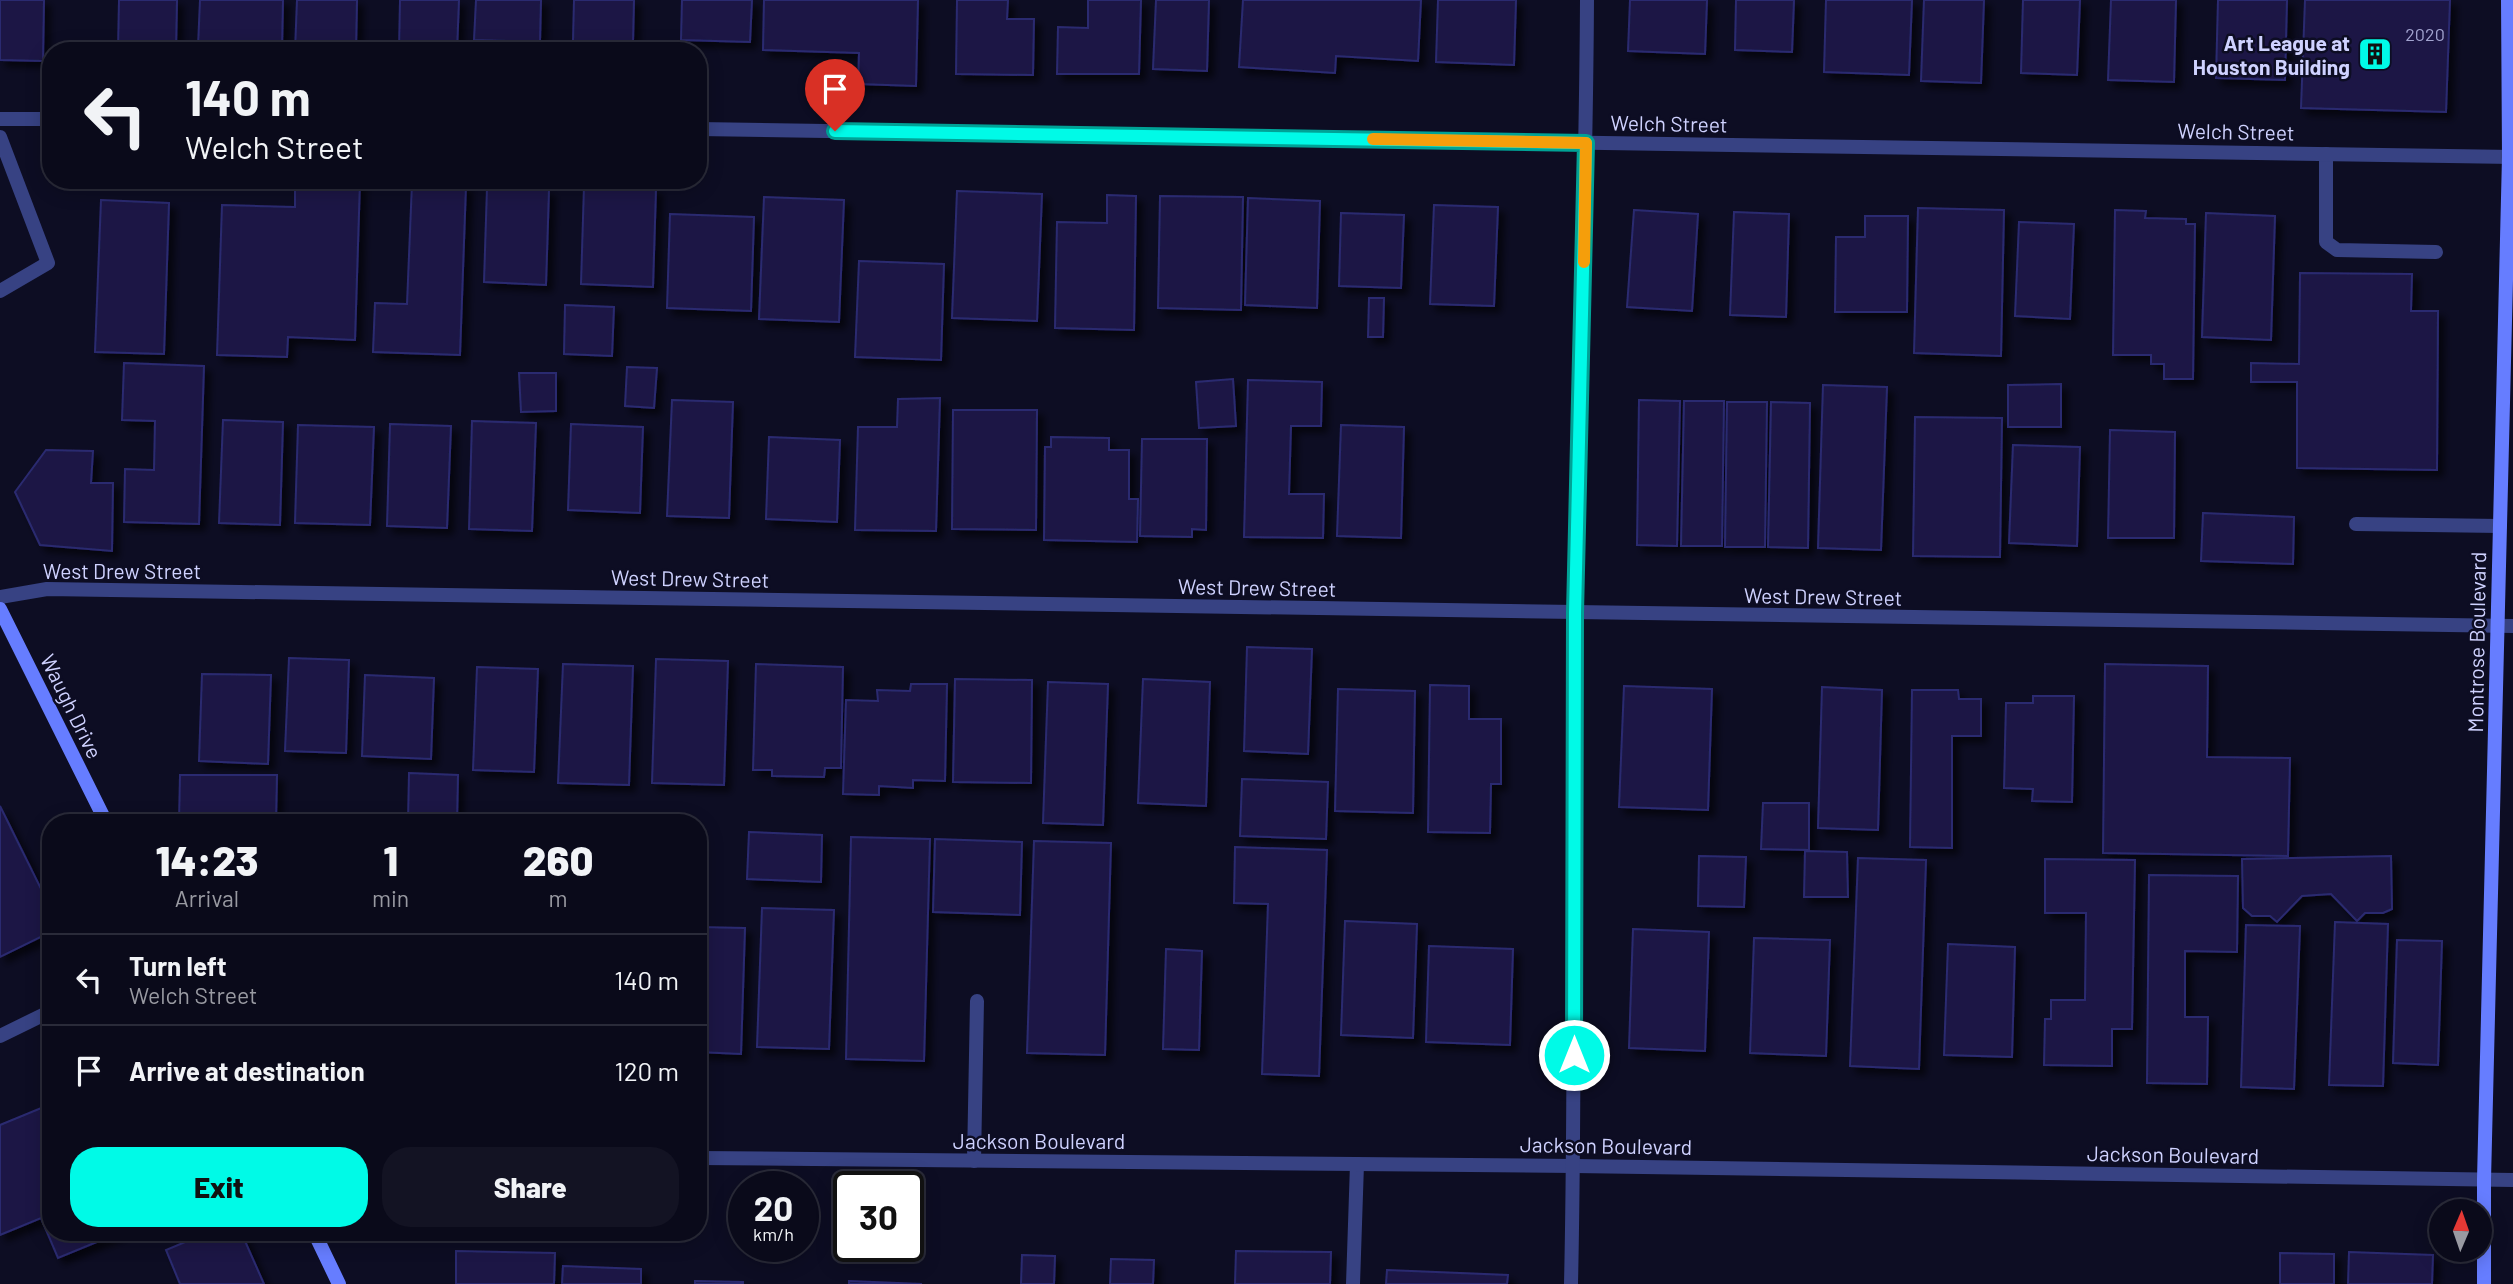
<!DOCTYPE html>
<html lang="en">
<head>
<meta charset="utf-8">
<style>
	body { margin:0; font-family:Barlow,sans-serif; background:#131323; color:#f1f3f6; height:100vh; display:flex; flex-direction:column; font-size:26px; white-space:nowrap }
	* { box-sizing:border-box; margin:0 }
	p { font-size:23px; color:#999aa2 }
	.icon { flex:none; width:38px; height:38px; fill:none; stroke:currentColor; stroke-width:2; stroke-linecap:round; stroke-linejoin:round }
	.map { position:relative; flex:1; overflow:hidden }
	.side { position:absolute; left:42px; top:814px; width:665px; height:427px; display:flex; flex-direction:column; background:#0a0a1a; border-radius:28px; box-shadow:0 4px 18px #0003,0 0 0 2px #2a2b39 }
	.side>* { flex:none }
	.top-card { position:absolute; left:42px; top:42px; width:665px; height:147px; border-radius:28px; box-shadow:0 4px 18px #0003,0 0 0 2px #2a2b39; background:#0a0a1a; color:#f1f3f6; overflow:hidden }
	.needle { width:46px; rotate:2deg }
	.fabs { position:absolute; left:2429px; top:1199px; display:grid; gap:14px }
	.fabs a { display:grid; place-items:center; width:63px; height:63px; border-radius:50%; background:#0a0a1a; box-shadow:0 4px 18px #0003,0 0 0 2px #2a2b39; font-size:35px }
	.speed { position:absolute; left:728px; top:1171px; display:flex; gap:14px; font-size:35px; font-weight:700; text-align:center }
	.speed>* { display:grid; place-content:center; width:91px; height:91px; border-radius:50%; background:#0a0a1a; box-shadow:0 4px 18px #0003,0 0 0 2px #2a2b39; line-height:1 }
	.speed small { font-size:18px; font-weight:400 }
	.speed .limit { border:4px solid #111; border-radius:10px; background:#fff; color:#111 }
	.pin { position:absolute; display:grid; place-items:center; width:60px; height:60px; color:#fff; margin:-72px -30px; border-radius:50% 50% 50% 0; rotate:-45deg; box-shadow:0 0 7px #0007 }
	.pin .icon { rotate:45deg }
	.me { position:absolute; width:77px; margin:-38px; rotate:0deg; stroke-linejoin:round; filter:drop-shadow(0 0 5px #0008) }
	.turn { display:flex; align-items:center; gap:24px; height:147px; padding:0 28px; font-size:32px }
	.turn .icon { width:91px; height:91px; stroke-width:2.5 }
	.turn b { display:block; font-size:49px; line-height:60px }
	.eta { display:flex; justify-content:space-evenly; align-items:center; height:119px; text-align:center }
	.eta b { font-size:42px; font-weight:800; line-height:49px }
	.cta { display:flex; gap:14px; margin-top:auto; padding:14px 28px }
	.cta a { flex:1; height:80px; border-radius:28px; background:#00fae7; color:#111; font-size:28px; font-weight:800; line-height:80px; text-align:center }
	.cta a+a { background:#131323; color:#f1f3f6 }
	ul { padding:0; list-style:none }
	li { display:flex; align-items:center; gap:21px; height:91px; padding:0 28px; border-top:2px solid #2a2b39 }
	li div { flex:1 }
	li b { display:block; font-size:26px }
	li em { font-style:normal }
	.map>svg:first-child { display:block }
	.building { fill:#1a1944; stroke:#2c2a70; stroke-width:2; filter:url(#shadow) }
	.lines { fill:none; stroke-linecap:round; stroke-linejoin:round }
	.service { stroke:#374283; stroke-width:14 }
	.minor { stroke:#374283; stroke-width:14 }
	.tertiary { stroke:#374283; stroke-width:14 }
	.secondary { stroke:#667dff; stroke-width:14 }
	.route-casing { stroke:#00a296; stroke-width:18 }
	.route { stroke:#00fae7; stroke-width:12 }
	.slow { stroke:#f59e0b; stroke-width:12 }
	.labels { text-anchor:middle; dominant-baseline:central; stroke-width:5; stroke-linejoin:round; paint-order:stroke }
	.number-label { font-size:18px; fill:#a2a4d0 }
	.poi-label { font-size:21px; font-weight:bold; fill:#cfd2ff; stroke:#0d0d23; text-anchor:end }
	.street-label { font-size:21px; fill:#cfd2ff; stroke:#0d0d23 }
</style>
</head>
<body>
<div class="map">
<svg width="2513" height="1284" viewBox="0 0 2513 1284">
	<defs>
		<filter id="shadow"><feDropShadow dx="6" dy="6" stdDeviation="3.5" flood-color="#0009"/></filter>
	</defs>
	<rect width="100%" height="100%" fill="#0d0d23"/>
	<g class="building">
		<polygon points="0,0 44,0 43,61 0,60"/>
		<polygon points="119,0 177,0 176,51 118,51"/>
		<polygon points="200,0 283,0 282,50 198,47"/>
		<polygon points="297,0 357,0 356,51 295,51"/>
		<polygon points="400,0 459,0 457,51 399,51"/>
		<polygon points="476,0 541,0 540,42 474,40"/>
		<polygon points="574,0 634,0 633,43 573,41"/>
		<polygon points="682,0 752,0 750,42 681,40"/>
		<polygon points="764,0 918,0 916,86 858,84 859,53 763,50"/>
		<polygon points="957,0 1008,0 1007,19 1034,19 1033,75 956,74"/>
		<polygon points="1088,0 1141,0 1139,74 1057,74 1058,27 1088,28"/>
		<polygon points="1156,0 1209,0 1207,71 1153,69"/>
		<polygon points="1243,0 1421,0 1418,61 1336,56 1335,73 1239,67"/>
		<polygon points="1438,0 1516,0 1514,65 1436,62"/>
		<polygon points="1630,0 1707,0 1705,54 1628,51"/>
		<polygon points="1736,0 1794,0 1792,52 1735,50"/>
		<polygon points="1826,0 1912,0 1909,75 1824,72"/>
		<polygon points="1924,0 1984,0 1981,83 1921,81"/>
		<polygon points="2023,0 2080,0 2077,75 2021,73"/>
		<polygon points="2111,0 2176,0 2174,82 2108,80"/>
		<polygon points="2218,0 2287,0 2285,80 2216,78"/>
		<polygon points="2305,0 2450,0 2446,112 2301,108"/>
		<polygon points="295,180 360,181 355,340 288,337 287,357 217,355 222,205 295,207"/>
		<polygon points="412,183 466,185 460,355 373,352 375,303 407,304"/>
		<polygon points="584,186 656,189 653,287 581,284"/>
		<polygon points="487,188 549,190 546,285 484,282"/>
		<polygon points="957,191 1042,194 1037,321 952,318"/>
		<polygon points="1107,195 1136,196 1134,330 1055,328 1057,222 1107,223"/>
		<polygon points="1160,196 1243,197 1241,310 1158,308"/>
		<polygon points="764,197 844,200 839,322 759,319"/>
		<polygon points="1248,198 1320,201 1317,308 1245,305"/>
		<polygon points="101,200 169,203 164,354 95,352"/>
		<polygon points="1434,205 1498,207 1494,306 1430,304"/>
		<polygon points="1918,208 2004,210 2001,356 1914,353"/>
		<polygon points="1634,210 1698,214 1692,311 1627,307"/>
		<polygon points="2115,210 2146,211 2145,218 2186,219 2186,224 2195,224 2193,379 2164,379 2164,364 2151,364 2151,355 2113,355"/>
		<polygon points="1734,212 1789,214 1786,317 1730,315"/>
		<polygon points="1341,213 1404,215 1401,288 1339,286"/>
		<polygon points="2206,213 2275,216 2271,340 2202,337"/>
		<polygon points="670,214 754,217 751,311 667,308"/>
		<polygon points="1865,216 1908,216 1907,312 1835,312 1836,237 1865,237"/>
		<polygon points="2019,222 2074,224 2070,319 2015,316"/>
		<polygon points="859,261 944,264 941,360 855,357"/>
		<polygon points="2300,273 2412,274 2411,311 2438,311 2437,470 2297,468 2297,382 2251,382 2251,363 2299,364"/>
		<polygon points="1369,298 1384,298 1383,337 1368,337"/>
		<polygon points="565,305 614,307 612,356 564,354"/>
		<polygon points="124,363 204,366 199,524 124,522 125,469 154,470 155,421 122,420"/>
		<polygon points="627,367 657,368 654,408 625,406"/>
		<polygon points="519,373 556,373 556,411 521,412"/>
		<polygon points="1233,379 1236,426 1199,428 1196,382"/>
		<polygon points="1248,380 1322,382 1321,426 1291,426 1289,494 1324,494 1323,538 1244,537"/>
		<polygon points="2061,384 2061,427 2008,427 2008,385"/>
		<polygon points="1823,385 1887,387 1881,550 1818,548"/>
		<polygon points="940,398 936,531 855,530 858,427 897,427 898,399"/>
		<polygon points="672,400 733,402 729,518 667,516"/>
		<polygon points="1639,400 1680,401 1677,546 1637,545"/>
		<polygon points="1684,401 1724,401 1722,546 1681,546"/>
		<polygon points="1727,402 1767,402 1765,547 1725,547"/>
		<polygon points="1771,402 1810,403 1808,548 1768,547"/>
		<polygon points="953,410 1037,410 1036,530 952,529"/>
		<polygon points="1915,417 2002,418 2000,557 1913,556"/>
		<polygon points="223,420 283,422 280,525 219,523"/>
		<polygon points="472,421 536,423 532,531 469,529"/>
		<polygon points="390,424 451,426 447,528 387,526"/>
		<polygon points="571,424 643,427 640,513 568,510"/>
		<polygon points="298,425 374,427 370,525 295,523"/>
		<polygon points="1341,425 1404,427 1401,538 1337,536"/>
		<polygon points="2110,430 2175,432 2174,538 2108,538"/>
		<polygon points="769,437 840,440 837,522 766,519"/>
		<polygon points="1051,437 1109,438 1109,450 1129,450 1129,499 1138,499 1137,542 1044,540 1045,447 1051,447"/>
		<polygon points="1142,439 1207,439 1206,530 1192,529 1192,537 1140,536"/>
		<polygon points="2013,445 2080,447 2077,546 2009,543"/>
		<polygon points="46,450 93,451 91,483 113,483 112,551 40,545 15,492"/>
		<polygon points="2203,513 2294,517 2293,564 2201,561"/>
		<polygon points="1247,647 1312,649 1308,754 1244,751"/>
		<polygon points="289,658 349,660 346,753 285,751"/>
		<polygon points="656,659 728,661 724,785 652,783"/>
		<polygon points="563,664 633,666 629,785 558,783"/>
		<polygon points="756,664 843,667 841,768 825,768 824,777 772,776 772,770 753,770"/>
		<polygon points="2105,664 2208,666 2207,757 2290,758 2288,856 2103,853"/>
		<polygon points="477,667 538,669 534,772 473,770"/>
		<polygon points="202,674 271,675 268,764 199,761"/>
		<polygon points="365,675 434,678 431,759 362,756"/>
		<polygon points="955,679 1032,680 1031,783 953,782"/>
		<polygon points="1143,679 1210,682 1206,806 1138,803"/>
		<polygon points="1048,682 1108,684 1103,825 1043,823"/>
		<polygon points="911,684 947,684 945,781 913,780 913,788 879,786 879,795 843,794 846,700 878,701 877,690 910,691"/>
		<polygon points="1430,685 1469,686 1469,719 1501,719 1501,784 1491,784 1490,833 1428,832"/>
		<polygon points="1624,686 1712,689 1708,810 1619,807"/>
		<polygon points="1822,687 1882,690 1878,830 1818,828"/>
		<polygon points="1338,689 1415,691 1413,813 1335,811"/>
		<polygon points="1912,690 1958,690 1959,699 1981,699 1981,736 1952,736 1952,848 1910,847"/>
		<polygon points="2033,696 2074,696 2072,802 2032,801 2033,789 2004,788 2006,703 2033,703"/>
		<polygon points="409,773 458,775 457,822 408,822"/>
		<polygon points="180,775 277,775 276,822 179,822"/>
		<polygon points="1242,779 1328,782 1326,839 1240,836"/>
		<polygon points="1763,803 1809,803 1809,850 1761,849"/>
		<polygon points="0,806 51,909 51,932 0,957"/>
		<polygon points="749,832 822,835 821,882 747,879"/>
		<polygon points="851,837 930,839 924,1061 846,1059"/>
		<polygon points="935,839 1022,842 1020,915 933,912"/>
		<polygon points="1034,841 1111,843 1105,1055 1027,1053"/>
		<polygon points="1235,847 1327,850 1319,1076 1262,1074 1268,904 1234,903"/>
		<polygon points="1805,851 1847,852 1848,897 1804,897"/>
		<polygon points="1699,856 1746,857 1744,907 1698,906"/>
		<polygon points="2391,856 2392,909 2383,913 2365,913 2357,921 2331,894 2302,896 2277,922 2270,916 2252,916 2243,908 2242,859"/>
		<polygon points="1858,858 1926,860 1919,1069 1850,1066"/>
		<polygon points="2045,859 2135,860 2132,1029 2112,1029 2112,1066 2044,1065 2045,1019 2051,1019 2051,1000 2085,1000 2086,913 2045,913"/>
		<polygon points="2149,875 2238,876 2237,952 2185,951 2185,1017 2208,1017 2207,1084 2147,1083"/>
		<polygon points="762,908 834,910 829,1049 757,1047"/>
		<polygon points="1345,921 1417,924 1413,1038 1341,1035"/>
		<polygon points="2335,922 2388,924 2383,1086 2329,1085"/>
		<polygon points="2246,925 2300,926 2294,1089 2241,1087"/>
		<polygon points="698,927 745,928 741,1054 698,1052"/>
		<polygon points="1633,929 1709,932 1705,1051 1629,1048"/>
		<polygon points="1754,938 1830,940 1826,1056 1750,1053"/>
		<polygon points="2397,940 2442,941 2438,1065 2393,1063"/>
		<polygon points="1948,944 2015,947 2012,1057 1944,1055"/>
		<polygon points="1429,946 1513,949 1510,1045 1426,1042"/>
		<polygon points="1166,949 1202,951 1199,1050 1163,1049"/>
		<polygon points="51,1104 51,1232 121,1232 58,1258 41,1218 0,1235 0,1125"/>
		<polygon points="209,1232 241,1232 264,1284 180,1284 166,1250"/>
		<polygon points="456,1251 555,1253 554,1284 456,1284"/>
		<polygon points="1236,1251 1331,1252 1330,1284 1235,1284"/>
		<polygon points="2349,1252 2433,1255 2432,1284 2348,1284"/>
		<polygon points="2280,1253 2334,1254 2334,1284 2280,1284"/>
		<polygon points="1022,1255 1055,1256 1054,1284 1021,1284"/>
		<polygon points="1111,1259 1154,1260 1153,1284 1110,1284"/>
		<polygon points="563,1266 641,1269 641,1284 562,1284"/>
		<polygon points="1387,1270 1508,1275 1507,1284 1386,1284"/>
		<polygon points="695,1281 743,1282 743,1284 695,1284"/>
		<polygon points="849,1281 922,1284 849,1284"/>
	</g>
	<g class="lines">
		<g class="service">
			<polyline points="0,137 48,263 0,291"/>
			<polyline points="2326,154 2326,242 2337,250 2436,252"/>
			<polyline points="2356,524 2500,526"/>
			<polyline points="974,1161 977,1001"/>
			<polyline points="1353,1284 1357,1164"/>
		</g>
		<g class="minor">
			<polyline points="0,597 47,589 2513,626"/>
			<polyline points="0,1036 51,1011"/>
			<polyline points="698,1158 1574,1166 2513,1180"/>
			<path d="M1571,1284C1576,1060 1572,837 1575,613C1578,409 1586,204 1587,0"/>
		</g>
		<g class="tertiary">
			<polyline points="0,119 51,119"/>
			<polyline points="698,129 2513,157"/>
		</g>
		<g class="secondary">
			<polyline points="0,609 106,822"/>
			<polyline points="314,1232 339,1284"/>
			<polyline points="2484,1284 2484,1180 2509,157 2508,0"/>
		</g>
	</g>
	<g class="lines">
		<g class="route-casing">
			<polyline id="route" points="835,131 1586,143 1575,613 1574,1055"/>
		</g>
		<use href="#route" class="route"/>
		<polyline class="slow" points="1373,139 1586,143 1584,262"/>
	</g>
	<defs>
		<g id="building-square" transform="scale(1.75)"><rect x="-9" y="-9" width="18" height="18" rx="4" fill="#00fae7" stroke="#0d0d23"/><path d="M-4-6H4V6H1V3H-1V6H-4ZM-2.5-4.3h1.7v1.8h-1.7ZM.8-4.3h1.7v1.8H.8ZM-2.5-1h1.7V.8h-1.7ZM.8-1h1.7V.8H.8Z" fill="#111"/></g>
	</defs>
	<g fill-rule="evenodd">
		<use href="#building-square" x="2375" y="54"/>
	</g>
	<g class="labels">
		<g class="number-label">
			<text x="2425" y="34">2020</text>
		</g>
		<g class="poi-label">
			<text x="2350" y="42">Art League at<tspan x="2350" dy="24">Houston Building</tspan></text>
		</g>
		<g class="street-label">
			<text transform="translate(1669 123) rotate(1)">Welch Street</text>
			<text transform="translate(2236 131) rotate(1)">Welch Street</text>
			<text x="122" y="570">West Drew Street</text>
			<text transform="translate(690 578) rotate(1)">West Drew Street</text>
			<text transform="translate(1257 587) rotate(1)">West Drew Street</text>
			<text transform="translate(1823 596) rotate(1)">West Drew Street</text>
			<text transform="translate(2476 642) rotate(-89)">Montrose Boulevard</text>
			<text transform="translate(72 706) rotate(64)">Waugh Drive</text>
			<text x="1039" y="1140">Jackson Boulevard</text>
			<text transform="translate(1606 1145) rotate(1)">Jackson Boulevard</text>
			<text transform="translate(2173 1154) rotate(1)">Jackson Boulevard</text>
		</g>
	</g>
</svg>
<div class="fabs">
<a><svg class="needle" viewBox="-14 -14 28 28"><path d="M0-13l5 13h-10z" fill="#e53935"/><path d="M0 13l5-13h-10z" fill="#999aa2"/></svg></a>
</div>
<div class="speed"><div>20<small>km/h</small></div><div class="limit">30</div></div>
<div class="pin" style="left:835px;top:131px;background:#d93025"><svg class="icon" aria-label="arrive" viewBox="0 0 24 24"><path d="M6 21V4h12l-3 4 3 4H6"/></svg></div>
<svg class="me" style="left:1574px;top:1055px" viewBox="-20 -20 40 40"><circle r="17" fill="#00fae7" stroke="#fff" stroke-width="3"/><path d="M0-11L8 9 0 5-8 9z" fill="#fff"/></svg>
<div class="top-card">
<div class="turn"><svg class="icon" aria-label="left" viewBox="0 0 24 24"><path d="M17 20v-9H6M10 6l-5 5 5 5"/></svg><div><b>140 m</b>Welch Street</div></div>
</div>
<section class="side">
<div class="eta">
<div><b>14:23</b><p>Arrival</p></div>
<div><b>1</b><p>min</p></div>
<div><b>260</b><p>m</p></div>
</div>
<ul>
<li><svg class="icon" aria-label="left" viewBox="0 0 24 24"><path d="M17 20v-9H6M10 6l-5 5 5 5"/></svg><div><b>Turn left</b><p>Welch Street</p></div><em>140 m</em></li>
<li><svg class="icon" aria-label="arrive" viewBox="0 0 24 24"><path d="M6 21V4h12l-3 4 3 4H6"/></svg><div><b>Arrive at destination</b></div><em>120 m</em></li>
</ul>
<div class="cta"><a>Exit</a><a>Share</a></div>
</section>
</div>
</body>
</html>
